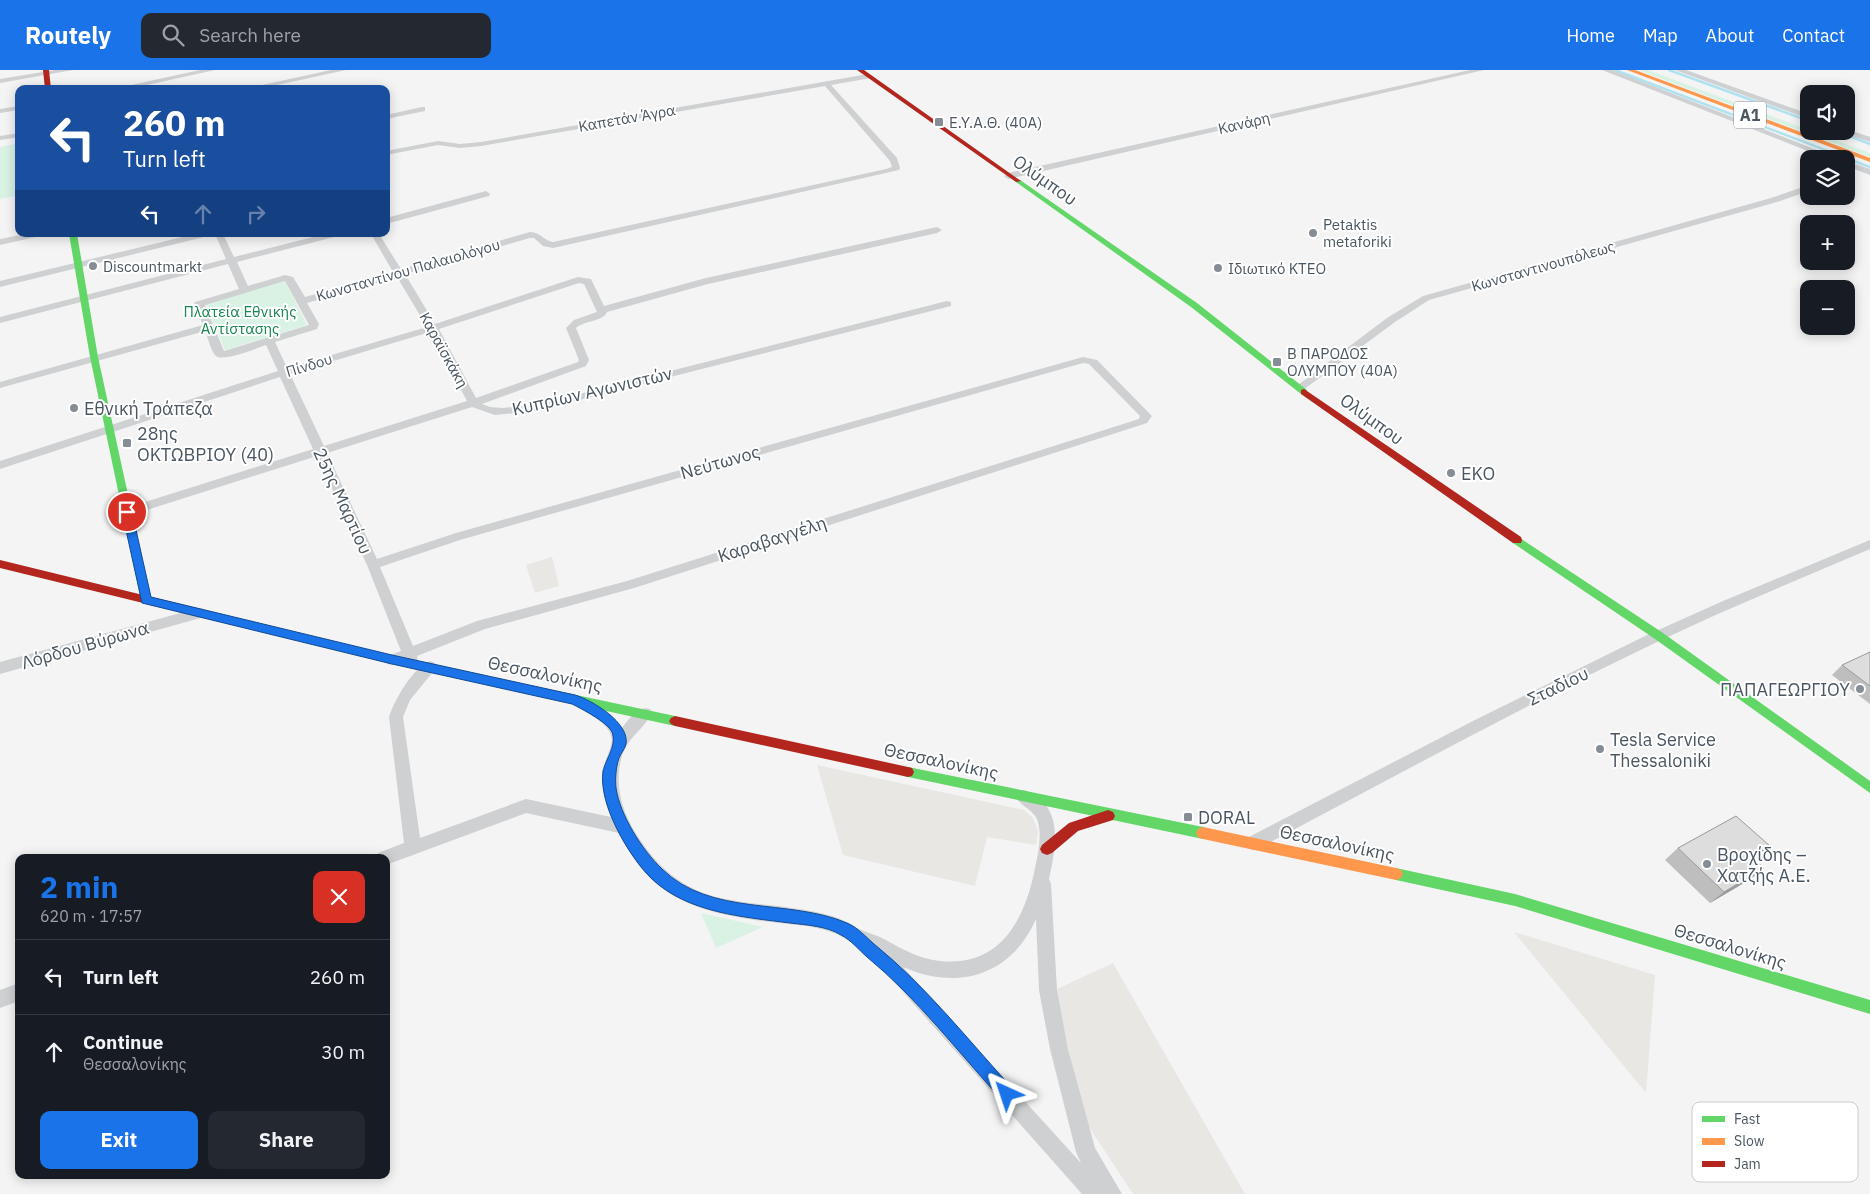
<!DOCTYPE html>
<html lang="en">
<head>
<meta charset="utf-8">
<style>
	body { margin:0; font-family:"IBM Plex Sans",sans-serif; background:#242831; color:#f1f3f6; height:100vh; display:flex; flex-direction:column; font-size:19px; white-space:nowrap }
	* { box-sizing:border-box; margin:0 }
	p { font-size:16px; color:#9ea1a6 }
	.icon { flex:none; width:28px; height:28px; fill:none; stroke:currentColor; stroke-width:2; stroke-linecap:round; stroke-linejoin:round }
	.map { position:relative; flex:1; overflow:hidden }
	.sheet { position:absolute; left:15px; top:784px; width:375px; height:325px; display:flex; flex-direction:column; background:#171b24; border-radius:10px; box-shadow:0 2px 12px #0003 }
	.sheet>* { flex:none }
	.banner { position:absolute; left:15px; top:15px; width:375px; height:152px; border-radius:10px; box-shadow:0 2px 12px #0003; background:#1a4fa0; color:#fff; overflow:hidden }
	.fabs { position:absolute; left:1800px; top:15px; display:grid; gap:10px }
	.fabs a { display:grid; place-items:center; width:55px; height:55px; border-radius:10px; background:#171b24; box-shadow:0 2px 12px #0003; font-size:25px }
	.pin { position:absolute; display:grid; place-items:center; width:42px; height:42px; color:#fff; margin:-21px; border:2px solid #fff; border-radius:50%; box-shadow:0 1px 5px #0007 }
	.me { position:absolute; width:55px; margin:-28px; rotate:318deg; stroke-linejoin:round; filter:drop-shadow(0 0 4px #0008) }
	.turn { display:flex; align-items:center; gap:18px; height:105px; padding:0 25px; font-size:22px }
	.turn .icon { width:65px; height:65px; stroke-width:2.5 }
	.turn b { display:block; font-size:35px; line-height:42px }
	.lanes { display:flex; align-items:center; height:48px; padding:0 25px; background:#0003; justify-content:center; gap:25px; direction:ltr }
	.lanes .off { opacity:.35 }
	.round { display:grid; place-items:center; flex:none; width:52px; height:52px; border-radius:10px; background:#242831 }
	.overview { display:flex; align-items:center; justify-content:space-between; height:85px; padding:0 25px }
	h1 { font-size:30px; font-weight:700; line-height:38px; color:#1a73e8 }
	.primary-button { display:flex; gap:10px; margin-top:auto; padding:10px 25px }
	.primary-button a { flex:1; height:58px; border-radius:10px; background:#1a73e8; color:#fff; font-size:20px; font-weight:700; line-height:58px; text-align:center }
	.primary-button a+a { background:#242831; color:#f1f3f6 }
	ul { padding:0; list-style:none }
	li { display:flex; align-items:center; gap:15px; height:75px; padding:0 25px; border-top:1px solid #363941 }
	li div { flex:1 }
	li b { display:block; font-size:19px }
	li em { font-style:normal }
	header { display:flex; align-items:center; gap:30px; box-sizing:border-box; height:70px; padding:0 25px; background:#1a73e8; color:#fff }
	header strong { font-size:24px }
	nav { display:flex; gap:28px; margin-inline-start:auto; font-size:18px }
	.search { width:350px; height:45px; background:#242831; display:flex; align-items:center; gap:12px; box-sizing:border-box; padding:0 18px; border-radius:10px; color:#9ea1a6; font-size:19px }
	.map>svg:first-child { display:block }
	.commercial { fill:#e8e7e3 }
	.green { fill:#d9f2e3 }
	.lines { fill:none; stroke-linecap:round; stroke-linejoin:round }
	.stream { stroke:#aee2f0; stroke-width:2.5 }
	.street { fill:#ced0d2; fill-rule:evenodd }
	.fast { fill:#63d668; fill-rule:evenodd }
	.slow { fill:#ff974d; fill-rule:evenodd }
	.jam { fill:#b3261e; fill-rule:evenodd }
	.wall { fill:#bebebf }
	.shaded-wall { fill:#9b9b9b }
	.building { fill:#ddddde; stroke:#9b9b9b }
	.route { fill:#1a73e8; stroke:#114b97 }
	.poi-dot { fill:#868d94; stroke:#fff; stroke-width:2 }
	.labels { text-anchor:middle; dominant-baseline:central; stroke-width:4; stroke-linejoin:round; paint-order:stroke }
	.far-street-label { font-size:15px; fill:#4a5661; stroke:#fff }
	.far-poi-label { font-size:15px; fill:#4a5661; stroke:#fff; text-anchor:start }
	.far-park-label { font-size:15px; fill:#17864f; stroke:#fff }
	.shield { fill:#fff; stroke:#808990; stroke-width:1 }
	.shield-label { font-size:16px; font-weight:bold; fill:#4a5661 }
	.street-label { font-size:18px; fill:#4a5661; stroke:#fff }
	.poi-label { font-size:18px; fill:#4a5661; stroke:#fff; text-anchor:start }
	.key { fill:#fff; stroke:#c9ccd0; stroke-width:1 }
	.key-label { font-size:14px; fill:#4a5661 }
</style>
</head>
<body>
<header>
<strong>Routely</strong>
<div class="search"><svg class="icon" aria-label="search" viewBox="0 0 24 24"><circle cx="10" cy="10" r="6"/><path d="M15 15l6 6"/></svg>Search here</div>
<nav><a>Home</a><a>Map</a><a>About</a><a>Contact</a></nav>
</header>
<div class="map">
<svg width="1870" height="1124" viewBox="0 0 1870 1124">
	<rect width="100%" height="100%" fill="#f4f4f4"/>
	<g class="commercial">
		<polygon points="552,487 559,516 535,523 526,495"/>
		<polygon points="817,695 1024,740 1033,748 1038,761 1036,775 987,767 975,816 843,785"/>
		<polygon points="1514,862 1655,905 1646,1023"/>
		<polygon points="1113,893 1245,1124 1133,1124 1085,1051 1055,920"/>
	</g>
	<g class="green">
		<polygon points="1638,0 1648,0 1870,83 1870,87"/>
		<polygon points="19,73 19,125 0,129 0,77"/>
		<polygon points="285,211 307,255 225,280 206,234"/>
		<polygon points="701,843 763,857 716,878"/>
	</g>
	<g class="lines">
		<g class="stream">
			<polyline points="1615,0 1870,97"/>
			<polyline points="1669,0 1809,51"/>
			<polyline points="1836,61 1870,74"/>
		</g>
		<g class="street">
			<polygon points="55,0 73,0 0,13 0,9"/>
			<polygon points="200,0 215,0 129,19 113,19"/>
			<polygon points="331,0 346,0 259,19 243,19"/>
			<polygon points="1470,0 1484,0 1008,109 1004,106 1008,103"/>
			<polygon points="1602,0 1612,0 1840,89 1828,89"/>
			<polygon points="1675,0 1686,0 1809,44 1809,49"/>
			<path d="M868,4L872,6L871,8L831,15L897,88L900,98L899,100L553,178L543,176L534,168H530L405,204L435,254L578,207L591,209L604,236L706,208L937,157L942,160L937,163L708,214L607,242C603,252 585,250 576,258L589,290L586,296L482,334L490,337L503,338L536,335L947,231L951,232V236L536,341L495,345L472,337L327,383L377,489L456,463L1083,287L1097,290L1150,344L1152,346L1147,353L634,518L485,559L417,586L418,593L416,597L411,598L406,597L404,591L392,595L387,594L385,590L387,586L401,581L367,495L317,386L131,445H123L121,442L123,439L313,379L280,307L0,399V391L278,301L266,275C257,278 224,292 216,286C211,282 208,267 205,261L0,318V312L203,255L194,234L195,232L239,219L228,194L0,253V247L226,189L215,164H223L234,187L325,164H339L338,166L237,192L248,216L285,205L293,207L305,227L393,202L371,164H379L401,199L530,162C541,162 544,171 553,172L886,99L892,97L890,91L825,16L481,76L460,78L438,75L386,85V81L438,71L460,74L481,72ZM397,207L427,257L287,298L275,272L317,259L319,254L307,233ZM285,211L309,255L224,281L205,235ZM579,213L584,214L597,242L574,250L566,258L579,290L578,292L476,328L439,259ZM430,262L467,331L324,376L290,304ZM1083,293L1089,294L1140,346L1139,349L627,511L477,551L413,576L380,497L460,470Z"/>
			<polygon points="19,36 19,40 0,43 0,39"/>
			<polygon points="422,37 425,37 425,41 386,49 386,45"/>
			<polygon points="1846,59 1870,67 1870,72 1843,63 1842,61 1846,61"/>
			<polygon points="19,63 19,67 0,70 0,66"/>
			<polygon points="1846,91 1870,99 1870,105 1846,96"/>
			<polygon points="1809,115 1809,121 1777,132 1429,230 1395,252 1303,320 1299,321 1294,318 1387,248 1423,226 1771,128"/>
			<polygon points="486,121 490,124 489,126 386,154 386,148"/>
			<polygon points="25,164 42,164 40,166 0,175 0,169"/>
			<polygon points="195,164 210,164 208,166 0,217 0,211"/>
			<path d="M1870,470V479C1798,510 1726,539 1655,573C1521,637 1390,709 1259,778L1253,780L1247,778L1245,773L1247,768L1473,651L1645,566L1723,531Z"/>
			<polygon points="199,538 204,539 206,543 204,547 0,604 0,592"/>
			<path d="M430,591L435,593L437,597L410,630L403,647L420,768L526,729L611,747C604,731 600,711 605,694C606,687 610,681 611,675C617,657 589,644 577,637L575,633L577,629C591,624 615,646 622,658C629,649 638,635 650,639L652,643C644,659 628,667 622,686C614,713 621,739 635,762C690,850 748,823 832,846C842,849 850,854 859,859C865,862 873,864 880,867C899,877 918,889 940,891C1001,897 1025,849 1035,798C1038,783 1042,768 1038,752C1035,740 1021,737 1016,727L1018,722L1024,720C1065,735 1056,776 1049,809L1051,814L1057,920L1068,979L1095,1078L1122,1124H1082L896,914C879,897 854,869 831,862C813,855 791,855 771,852C729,847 680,839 649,807C637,795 627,778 619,763L526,743L386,795V788H376L378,783L404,773L389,647C394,631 413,597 430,591ZM1036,849L1039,920L1050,979L1076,1082L1081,1093L903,897C957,921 1011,906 1036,849Z"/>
			<polygon points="19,913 19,931 0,938 0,920"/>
		</g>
		<g class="fast">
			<polygon points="1016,110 1020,110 1197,233 1307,320 1307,324 1301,324 1191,237 1016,112"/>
			<polygon points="69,164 77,164 98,287 151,530 146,534 141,530 90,287"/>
			<polygon points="1517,466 1663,563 1870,711 1870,723 1655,569 1513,473 1512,470 1513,467"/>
			<polygon points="237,548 392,586 675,646 679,648 681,651 679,654 675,656 392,594 233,555 231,552 233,549"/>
			<polygon points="908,697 1203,757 1208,759 1210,763 1208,767 1203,769 908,707 904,706 902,702 904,698"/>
			<polygon points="1396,798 1515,824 1870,930 1870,944 1515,836 1396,810 1391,808 1389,804 1391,800"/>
		</g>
		<g class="slow">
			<polygon points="1627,0 1635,0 1870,88 1870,92"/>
			<polygon points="1203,757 1396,798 1401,800 1403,804 1401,808 1396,810 1203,769 1198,767 1196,763 1198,759"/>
		</g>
		<g class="jam">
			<polygon points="43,0 49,0 51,19 45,19"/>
			<polygon points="857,0 864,0 1021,111 1016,112"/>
			<polygon points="1304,319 1521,467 1522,470 1521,473 1513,473 1301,324 1301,320"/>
			<polygon points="0,490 237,548 243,552 237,556 0,498"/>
			<polygon points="675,646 908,697 912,698 914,702 912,706 908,707 675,656 671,654 669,651 671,648"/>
			<polygon points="1108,740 1113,742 1115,746 1113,750 1078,761 1052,783 1047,785 1042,783 1040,779 1042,775 1069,753"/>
		</g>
	</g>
	<g class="wall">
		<polygon points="1870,582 1870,634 1832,605 1842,595"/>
		<polygon points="1770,776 1753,789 1764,798 1749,810 1710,833 1665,790 1678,778"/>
	</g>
	<g class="shaded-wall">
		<polygon points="1770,776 1755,788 1737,798 1751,787"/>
		<polygon points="1764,798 1749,810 1710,833 1724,822"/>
	</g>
	<g class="building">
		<polygon points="1870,582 1870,616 1842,595"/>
		<polygon points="1736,746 1770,776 1751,787 1764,798 1724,822 1678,778"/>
	</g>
	<path class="route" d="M127,438L132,442L151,527L392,585L575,625C592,630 630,653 626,674C625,679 621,683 619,688C616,697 615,708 616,718C620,745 642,780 662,799C711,847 788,828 847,853C857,857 866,867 874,874C926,916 968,970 1013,1019L1015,1024L1013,1030L1007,1032L1002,1030C958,982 917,928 867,887C859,880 851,870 841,865C827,856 806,855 790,853C744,847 688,843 652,809C629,787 598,734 603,701C606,688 617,676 612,662C607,652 582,639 572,634L392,594L142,533L122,442Z"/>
	<g class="poi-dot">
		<rect x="934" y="47" width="10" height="10" rx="2.5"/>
		<circle cx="1313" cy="163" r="5"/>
		<circle cx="93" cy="196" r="5"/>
		<circle cx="1218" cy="198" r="5"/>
		<rect x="1272" y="287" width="10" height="10" rx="2.5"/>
		<circle cx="74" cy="338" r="5"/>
		<rect x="122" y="368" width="10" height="10" rx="2.5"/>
		<circle cx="1451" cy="403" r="5"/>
		<circle cx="1860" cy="619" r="5"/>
		<circle cx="1600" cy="679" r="5"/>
		<rect x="1183" y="742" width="10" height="10" rx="2.5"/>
		<circle cx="1707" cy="794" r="5"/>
	</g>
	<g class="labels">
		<g class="far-street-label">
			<text transform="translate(627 48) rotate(-10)">Καπετάν Άγρα</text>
			<text transform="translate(1244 53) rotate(-13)">Κανάρη</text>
			<text transform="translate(1543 196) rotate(-16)">Κωνσταντινουπόλεως</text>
			<text transform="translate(408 200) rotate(-16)">Κωνσταντίνου Παλαιολόγου</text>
			<text transform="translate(444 280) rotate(61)">Καραϊσκάκη</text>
			<text transform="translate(309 295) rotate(-17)">Πίνδου</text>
		</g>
		<g class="far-poi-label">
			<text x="949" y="52">Ε.Υ.Α.Θ. (40Α)</text>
			<text x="1323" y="154">Petaktis<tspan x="1323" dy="17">metaforiki</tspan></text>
			<text x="103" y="196">Discountmarkt</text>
			<text x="1228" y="198">Ιδιωτικό ΚΤΕΟ</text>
			<text x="1287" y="283">Β ΠΑΡΟΔΟΣ<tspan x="1287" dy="17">ΟΛΥΜΠΟΥ (40Α)</tspan></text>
		</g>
		<g class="far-park-label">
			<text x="240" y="241">Πλατεία Εθνικής<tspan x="240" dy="17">Αντίστασης</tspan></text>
		</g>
		<rect class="shield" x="1734" y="31.5" width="32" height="27" rx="4"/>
		<g class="shield-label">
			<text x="1750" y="45">Α1</text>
		</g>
		<g class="street-label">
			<text transform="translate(1045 110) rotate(35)">Ολύμπου</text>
			<text transform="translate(592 321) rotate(-13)">Κυπρίων Αγωνιστών</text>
			<text transform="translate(1372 349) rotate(36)">Ολύμπου</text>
			<text transform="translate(720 392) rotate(-16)">Νεύτωνος</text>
			<text transform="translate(343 431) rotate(65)">25ης Μαρτίου</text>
			<text transform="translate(772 469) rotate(-18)">Καραβαγγέλη</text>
			<text transform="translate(85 575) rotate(-16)">Λόρδου Βύρωνα</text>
			<text transform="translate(545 604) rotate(12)">Θεσσαλονίκης</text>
			<text transform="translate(1558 616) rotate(-26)">Σταδίου</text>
			<text transform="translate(941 691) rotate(12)">Θεσσαλονίκης</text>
			<text transform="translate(1337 773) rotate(12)">Θεσσαλονίκης</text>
			<text transform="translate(1730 876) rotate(17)">Θεσσαλονίκης</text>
		</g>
		<g class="poi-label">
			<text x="84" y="338">Εθνική Τράπεζα</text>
			<text x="137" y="363">28ης<tspan x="137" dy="21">ΟΚΤΩΒΡΙΟΥ (40)</tspan></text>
			<text x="1461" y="403">EKO</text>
			<text x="1850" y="619" text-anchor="end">ΠΑΠΑΓΕΩΡΓΙΟΥ</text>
			<text x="1610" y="669">Tesla Service<tspan x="1610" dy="21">Thessaloniki</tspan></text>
			<text x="1198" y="747">DORAL</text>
			<text x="1717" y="784">Βροχίδης –<tspan x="1717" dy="21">Χατζής Α.Ε.</tspan></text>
		</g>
	</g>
	<rect x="1692" y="1032" width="166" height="80" rx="8" class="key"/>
	<rect x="1702" y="1046" width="23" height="6" fill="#63d668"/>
	<rect x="1702" y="1068" width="23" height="7" fill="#ff974d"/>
	<rect x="1702" y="1091" width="23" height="6" fill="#b3261e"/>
	<g class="key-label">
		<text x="1734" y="1054">Fast</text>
		<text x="1734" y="1076">Slow</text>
		<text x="1734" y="1099">Jam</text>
	</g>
</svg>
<div class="fabs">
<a><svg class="icon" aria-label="sound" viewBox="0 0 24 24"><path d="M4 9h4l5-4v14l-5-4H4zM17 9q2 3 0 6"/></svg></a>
<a><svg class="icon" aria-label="layers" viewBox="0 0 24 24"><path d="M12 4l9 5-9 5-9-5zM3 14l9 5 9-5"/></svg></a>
<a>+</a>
<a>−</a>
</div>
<div class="pin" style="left:127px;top:442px;background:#d93025"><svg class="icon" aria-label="arrive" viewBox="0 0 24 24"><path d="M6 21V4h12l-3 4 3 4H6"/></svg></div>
<svg class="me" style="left:1007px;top:1024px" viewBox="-20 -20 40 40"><path d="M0-17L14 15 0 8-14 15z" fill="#1a73e8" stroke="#fff" stroke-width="4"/></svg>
<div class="banner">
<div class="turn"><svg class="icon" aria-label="left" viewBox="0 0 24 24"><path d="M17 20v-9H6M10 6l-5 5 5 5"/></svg><div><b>260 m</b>Turn left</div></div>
<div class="lanes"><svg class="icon" aria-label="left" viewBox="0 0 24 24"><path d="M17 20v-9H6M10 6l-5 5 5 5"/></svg><svg class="icon off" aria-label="ahead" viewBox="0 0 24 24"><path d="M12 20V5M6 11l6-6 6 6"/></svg><svg class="icon off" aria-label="right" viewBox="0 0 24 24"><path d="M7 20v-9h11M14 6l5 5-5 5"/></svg></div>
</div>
<section class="sheet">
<div class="overview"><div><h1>2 min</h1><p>620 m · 17:57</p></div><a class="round" style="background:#d93025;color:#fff"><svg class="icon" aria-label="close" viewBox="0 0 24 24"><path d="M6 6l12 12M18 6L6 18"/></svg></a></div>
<ul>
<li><svg class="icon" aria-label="left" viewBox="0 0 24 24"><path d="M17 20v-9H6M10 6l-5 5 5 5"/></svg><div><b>Turn left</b></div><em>260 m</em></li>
<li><svg class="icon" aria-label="ahead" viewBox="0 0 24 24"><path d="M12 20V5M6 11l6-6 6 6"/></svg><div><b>Continue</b><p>Θεσσαλονίκης</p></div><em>30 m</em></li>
</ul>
<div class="primary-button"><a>Exit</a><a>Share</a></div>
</section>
</div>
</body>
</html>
